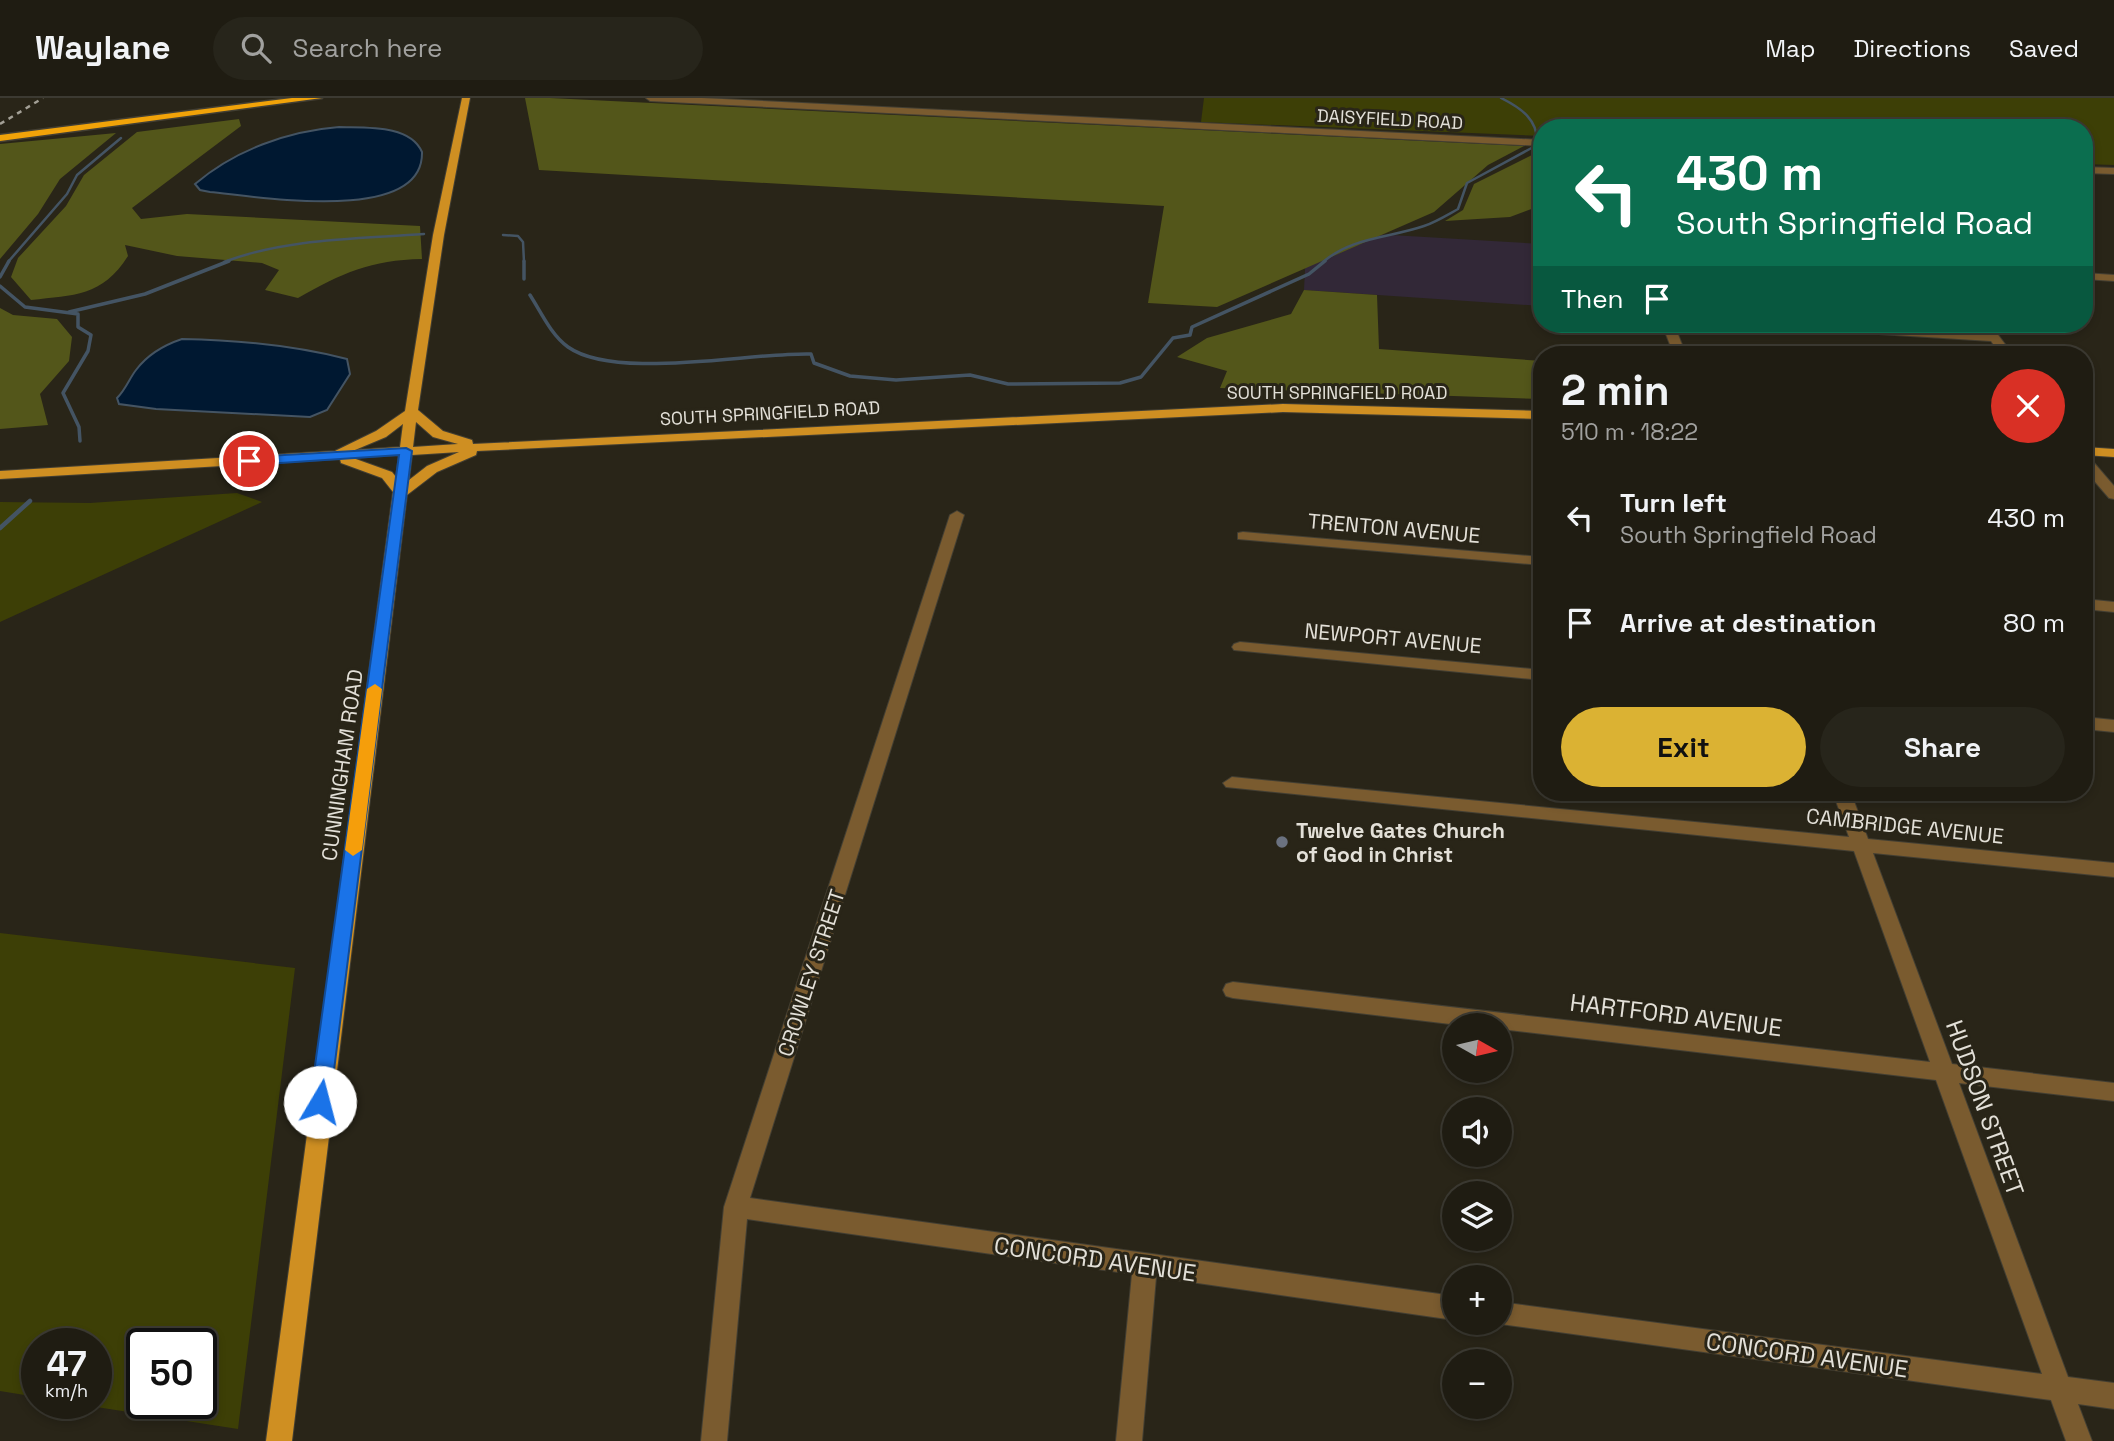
<!DOCTYPE html>
<html lang="en">
<head>
<meta charset="utf-8">
<style>
	body { margin:0; font-family:"Space Grotesk",sans-serif; background:#27251b; color:#f1f3f6; height:100vh; display:flex; flex-direction:column; font-size:26px; white-space:nowrap }
	* { box-sizing:border-box; margin:0 }
	p { font-size:23px; color:#a1a19f }
	.icon { flex:none; width:38px; height:38px; fill:none; stroke:currentColor; stroke-width:2; stroke-linecap:round; stroke-linejoin:round }
	.map { position:relative; flex:1; overflow:hidden }
	.side { position:absolute; left:1533px; top:248px; width:560px; height:455px; display:flex; flex-direction:column; background:#1f1c12; border-radius:28px; box-shadow:0 4px 10px #0003,0 0 0 2px #3c3a32 }
	.side>* { flex:none }
	.hud { position:absolute; left:1533px; top:21px; width:560px; height:214px; border-radius:28px; box-shadow:0 4px 10px #0003,0 0 0 2px #3c3a32; background:#0b6e4f; color:#fff; overflow:hidden }
	.needle { width:46px; rotate:98deg }
	.tools { position:absolute; left:1442px; top:915px; display:grid; gap:14px }
	.tools a { display:grid; place-items:center; width:70px; height:70px; border-radius:50%; background:#1f1c12; box-shadow:0 4px 10px #0003,0 0 0 2px #3c3a32; font-size:35px }
	.speed { position:absolute; left:21px; top:1230px; display:flex; gap:14px; font-size:35px; font-weight:700; text-align:center }
	.speed>* { display:grid; place-content:center; width:91px; height:91px; border-radius:50%; background:#1f1c12; box-shadow:0 4px 10px #0003,0 0 0 2px #3c3a32; line-height:1 }
	.speed small { font-size:18px; font-weight:400 }
	.speed .limit { border:4px solid #111; border-radius:10px; background:#fff; color:#111 }
	.pin { position:absolute; display:grid; place-items:center; width:60px; height:60px; color:#fff; margin:-30px; border:4px solid #fff; border-radius:50%; box-shadow:0 2px 7px #0007 }
	.me { position:absolute; width:77px; margin:-38px; rotate:8deg; stroke-linejoin:round; filter:drop-shadow(0 0 5px #0008) }
	.turn { display:flex; align-items:center; gap:24px; height:147px; padding:0 28px; font-size:32px }
	.turn .icon { width:91px; height:91px; stroke-width:2.5 }
	.turn b { display:block; font-size:49px; line-height:60px }
	.then { display:flex; align-items:center; height:66px; padding:0 28px; background:#0003; gap:14px; font-size:26px }
	.round { display:grid; place-items:center; flex:none; width:74px; height:74px; border-radius:37px; background:#27251b }
	.overview { display:flex; align-items:center; justify-content:space-between; height:119px; padding:0 28px }
	h1 { font-size:42px; font-weight:700; line-height:52px }
	.cta { display:flex; gap:14px; margin-top:auto; padding:14px 28px }
	.cta a { flex:1; height:80px; border-radius:42px; background:#dbb233; color:#111; font-size:28px; font-weight:700; line-height:80px; text-align:center }
	.cta a+a { background:#27251b; color:#f1f3f6 }
	ul { padding:0; list-style:none }
	li { display:flex; align-items:center; gap:21px; height:105px; padding:0 28px }
	li div { flex:1 }
	li b { display:block; font-size:26px }
	li em { font-style:normal }
	header { display:flex; align-items:center; gap:42px; box-sizing:border-box; height:98px; padding:0 35px; background:#1f1c12; border-bottom:2px solid #3c3a32 }
	header strong { font-size:33px }
	nav { display:flex; gap:38px; margin-inline-start:auto; font-size:24px }
	.search { width:490px; height:63px; background:#27251b; display:flex; align-items:center; gap:18px; box-sizing:border-box; padding:0 24px; border-radius:38px; color:#a1a19f; font-size:26px }
	.map>svg:first-child { display:block }
	.industrial { fill:#322837 }
	.green { fill:#3d3f06; fill-rule:evenodd }
	.forest { fill:#53561a }
	.water { fill:#001831; stroke:#445463; stroke-width:2 }
	.lines { fill:none; stroke-linecap:round; stroke-linejoin:round }
	.stream-far2 { stroke:#445463; stroke-width:2.5 }
	.stream-far1 { stroke:#445463; stroke-width:3.5 }
	.stream { stroke:#445463; stroke-width:4.5 }
	.minor-casing { stroke:#433f33; stroke-width:2 }
	.major-casing { stroke:#433f33; stroke-width:2 }
	.highway-casing { stroke:#433f33; stroke-width:3 }
	.minor { fill:#7a5b2f; fill-rule:evenodd }
	.major { fill:#cf8f22; fill-rule:evenodd }
	.highway { fill:#f1a309; fill-rule:evenodd }
	.rail { stroke:#a3a096; stroke-width:2.5; stroke-dasharray:5 5; stroke-linecap:butt }
	.route { fill:#1a73e8; stroke:#114b97; stroke-width:2 }
	.slow { fill:#f59e0b }
	.worship-dot { fill:#6b7280; stroke:#292518; stroke-width:2.5 }
	.labels { text-anchor:middle; dominant-baseline:central; stroke-width:6; stroke-linejoin:round; paint-order:stroke }
	.far-street-label { font-size:18px; fill:#e3e0d8; stroke:#292518 }
	.street-label { font-size:21px; fill:#e3e0d8; stroke:#292518 }
	.poi-label { font-size:21px; font-weight:bold; fill:#e3e0d8; stroke:#292518; text-anchor:start }
	.near-street-label { font-size:24px; fill:#e3e0d8; stroke:#292518 }
</style>
</head>
<body>
<header>
<strong>Waylane</strong>
<div class="search"><svg class="icon" aria-label="search" viewBox="0 0 24 24"><circle cx="10" cy="10" r="6"/><path d="M15 15l6 6"/></svg>Search here</div>
<nav><a>Map</a><a>Directions</a><a>Saved</a></nav>
</header>
<div class="map">
<svg width="2114" height="1343" viewBox="0 0 2114 1343">
	<rect width="100%" height="100%" fill="#292518"/>
	<polygon class="industrial" points="1307,132 1542,146 1542,208 1304,192"/>
	<g class="green">
		<polygon points="1204,0 2114,0 2114,67 2084,66 2084,30 1542,30 1542,38 1201,24"/>
		<polygon points="237,395 262,404 0,524 0,404 90,405"/>
		<path d="M0,835L295,870L238,1331L77,1306H96V1246H37V1299L0,1293ZM201,1246V1306H142V1246Z"/>
	</g>
	<g class="forest">
		<polygon points="525,0 550,0 1524,48 1488,67 1434,114 1217,209 1148,205 1164,108 539,72"/>
		<path d="M239,21L241,28L132,110L141,121L187,116L420,128L422,161C371,162 342,175 298,200L265,192L279,172L262,165L177,158L125,147L128,158C102,199 74,197 31,202L11,179L18,160L66,108L84,77L137,34Z"/>
		<polygon points="116,35 60,81 38,116 0,161 0,46"/>
		<polygon points="1542,52 1542,107 1510,119 1445,123 1463,112 1474,86"/>
		<polygon points="1304,192 1377,197 1379,251 1542,263 1542,301 1220,290 1227,273 1177,259 1207,240 1291,216"/>
		<polygon points="0,210 13,217 57,221 72,239 69,263 40,296 48,327 0,331"/>
	</g>
	<g class="water">
		<path d="M339,29C365,30 410,26 422,54C424,128 255,98 210,94L200,92L195,86C235,52 288,33 339,29Z"/>
		<path d="M182,241C238,242 293,247 347,261L350,276L327,312L310,319L156,311L119,306L117,300C126,291 129,281 136,272C148,256 164,247 182,241Z"/>
	</g>
	<g class="lines">
		<g class="stream-far2">
			<polyline points="503,137 518,138 523,144 524,164"/>
			<polyline points="8,164 67,96 77,77 121,40"/>
			<path d="M224,164C287,140 358,141 424,136"/>
			<path d="M1323,164C1352,139 1389,140 1424,128C1436,124 1447,117 1458,111L1467,85L1537,47C1539,22 1521,10 1501,0"/>
		</g>
		<g class="stream-far1">
			<polyline points="524,163 524,181"/>
			<polyline points="0,179 9,163"/>
			<polyline points="0,188 25,209 78,216 78,229 91,237 88,253 63,295 79,329 80,343"/>
			<path d="M530,197C541,214 551,237 568,249C616,283 751,254 811,256L814,265L850,278L896,282L970,277L1008,286L1120,285L1141,279L1173,240L1190,237L1192,229L1309,176L1325,163"/>
			<polyline points="69,214 145,196 229,163"/>
		</g>
		<polyline class="stream" points="0,430 30,403"/>
		<g class="minor-casing">
			<g id="minor">
				<polygon points="646,0 702,0 1542,42 1542,48 650,3"/>
				<polygon points="2084,69 2114,70 2114,76 2084,75"/>
				<polygon points="2084,175 2114,177 2114,183 2084,181"/>
				<polygon points="1662,226 1674,226 1686,257 1674,257"/>
				<polygon points="1818,226 1985,236 1978,226 1990,226 2013,257 2001,257 1991,243 1814,232 1812,230"/>
				<polygon points="2084,358 2089,359 2114,388 2114,401 2109,400 2084,371"/>
				<polygon points="957,413 964,417 750,1100 1454,1198 1454,1222 1156,1179 1142,1343 1116,1343 1132,1176 747,1121 727,1343 701,1343 724,1109 950,417"/>
				<polygon points="1243,434 1542,459 1542,467 1238,441 1238,435"/>
				<polygon points="2084,501 2114,504 2114,514 2084,511"/>
				<polygon points="1240,544 1542,572 1542,582 1234,552 1232,549 1234,546"/>
				<polygon points="2084,619 2114,622 2114,634 2084,631"/>
				<polygon points="1232,679 1849,739 1833,695 1851,695 1868,741 2114,765 2114,779 1873,755 1952,966 2114,985 2114,1003 1959,985 2068,1279 2114,1285 2114,1311 2078,1306 2092,1343 2066,1343 2051,1302 1493,1225 1500,1225 1500,1204 2042,1276 1936,982 1500,931 1500,928 1467,928 1233,900 1226,898 1223,892 1226,886 1233,884 1930,964 1854,753 1226,689 1223,685"/>
			</g>
		</g>
		<g class="major-casing">
			<g id="major">
				<path d="M462,0H470L444,137L418,312L443,333L472,342L473,346L1283,306L1542,313V321L1283,314L477,353L476,357L437,374L407,397L292,1343H266L393,394L382,380L341,365L340,361L0,381V373L335,353L376,333L405,313L433,137ZM416,324L433,339L458,346L413,349ZM403,326L400,349L355,352L386,339ZM459,354L427,368L409,382L412,357ZM399,357L396,379L392,374L353,360Z"/>
				<polygon points="2084,349 2114,351 2114,359 2084,357"/>
			</g>
		</g>
		<g class="highway-casing">
			<polygon id="highway" points="292,0 322,0 0,43 0,37"/>
		</g>
		<use href="#minor" class="minor"/>
		<use href="#major" class="major"/>
		<use href="#highway" class="highway"/>
		<polyline class="rail" points="0,26 43,0"/>
	</g>
	<polygon class="route" points="406,350 412,353 330,1004 327,1010 320,1012 313,1010 310,1004 399,357 249,367 243,363 249,359"/>
	<polygon class="slow" points="375,586 382,591 362,752 353,758 345,752 367,591"/>
	<circle class="worship-dot" cx="1282" cy="744" r="7"/>
	<g class="labels">
		<g class="far-street-label">
			<text transform="translate(1390 21) rotate(3)">DAISYFIELD ROAD</text>
			<text x="1337" y="294">SOUTH SPRINGFIELD ROAD</text>
			<text transform="translate(770 315) rotate(-3)">SOUTH SPRINGFIELD ROAD</text>
		</g>
		<g class="street-label">
			<text transform="translate(1394 430) rotate(5)">TRENTON AVENUE</text>
			<text transform="translate(1393 540) rotate(5)">NEWPORT AVENUE</text>
			<text transform="translate(342 667) rotate(-82)">CUNNINGHAM ROAD</text>
			<text transform="translate(1905 728) rotate(6)">CAMBRIDGE AVENUE</text>
			<text transform="translate(811 875) rotate(-72)">CROWLEY STREET</text>
		</g>
		<g class="poi-label">
			<text x="1296" y="732">Twelve Gates Church<tspan x="1296" dy="24">of God in Christ</tspan></text>
		</g>
		<g class="near-street-label">
			<text transform="translate(1676 917) rotate(7)">HARTFORD AVENUE</text>
			<text transform="translate(1985 1010) rotate(70)">HUDSON STREET</text>
			<text transform="translate(1095 1161) rotate(8)">CONCORD AVENUE</text>
			<text transform="translate(1807 1257) rotate(8)">CONCORD AVENUE</text>
		</g>
	</g>
</svg>
<div class="tools">
<a><svg class="needle" viewBox="-14 -14 28 28"><path d="M0-13l5 13h-10z" fill="#e53935"/><path d="M0 13l5-13h-10z" fill="#a1a19f"/></svg></a>
<a><svg class="icon" aria-label="sound" viewBox="0 0 24 24"><path d="M4 9h4l5-4v14l-5-4H4zM17 9q2 3 0 6"/></svg></a>
<a><svg class="icon" aria-label="layers" viewBox="0 0 24 24"><path d="M12 4l9 5-9 5-9-5zM3 14l9 5 9-5"/></svg></a>
<a>+</a>
<a>−</a>
</div>
<div class="speed"><div>47<small>km/h</small></div><div class="limit">50</div></div>
<div class="pin" style="left:249px;top:363px;background:#d93025"><svg class="icon" aria-label="arrive" viewBox="0 0 24 24"><path d="M6 21V4h12l-3 4 3 4H6"/></svg></div>
<svg class="me" style="left:320px;top:1004px" viewBox="-20 -20 40 40"><circle r="19" fill="#fff"/><path d="M0-13L10 11 0 6-10 11z" fill="#1a73e8"/></svg>
<div class="hud">
<div class="turn"><svg class="icon" aria-label="left" viewBox="0 0 24 24"><path d="M17 20v-9H6M10 6l-5 5 5 5"/></svg><div><b>430 m</b>South Springfield Road</div></div>
<div class="then">Then<svg class="icon" aria-label="arrive" viewBox="0 0 24 24"><path d="M6 21V4h12l-3 4 3 4H6"/></svg></div>
</div>
<section class="side">
<div class="overview"><div><h1>2 min</h1><p>510 m · 18:22</p></div><a class="round" style="background:#d93025;color:#fff"><svg class="icon" aria-label="close" viewBox="0 0 24 24"><path d="M6 6l12 12M18 6L6 18"/></svg></a></div>
<ul>
<li><svg class="icon" aria-label="left" viewBox="0 0 24 24"><path d="M17 20v-9H6M10 6l-5 5 5 5"/></svg><div><b>Turn left</b><p>South Springfield Road</p></div><em>430 m</em></li>
<li><svg class="icon" aria-label="arrive" viewBox="0 0 24 24"><path d="M6 21V4h12l-3 4 3 4H6"/></svg><div><b>Arrive at destination</b></div><em>80 m</em></li>
</ul>
<div class="cta"><a>Exit</a><a>Share</a></div>
</section>
</div>
</body>
</html>
